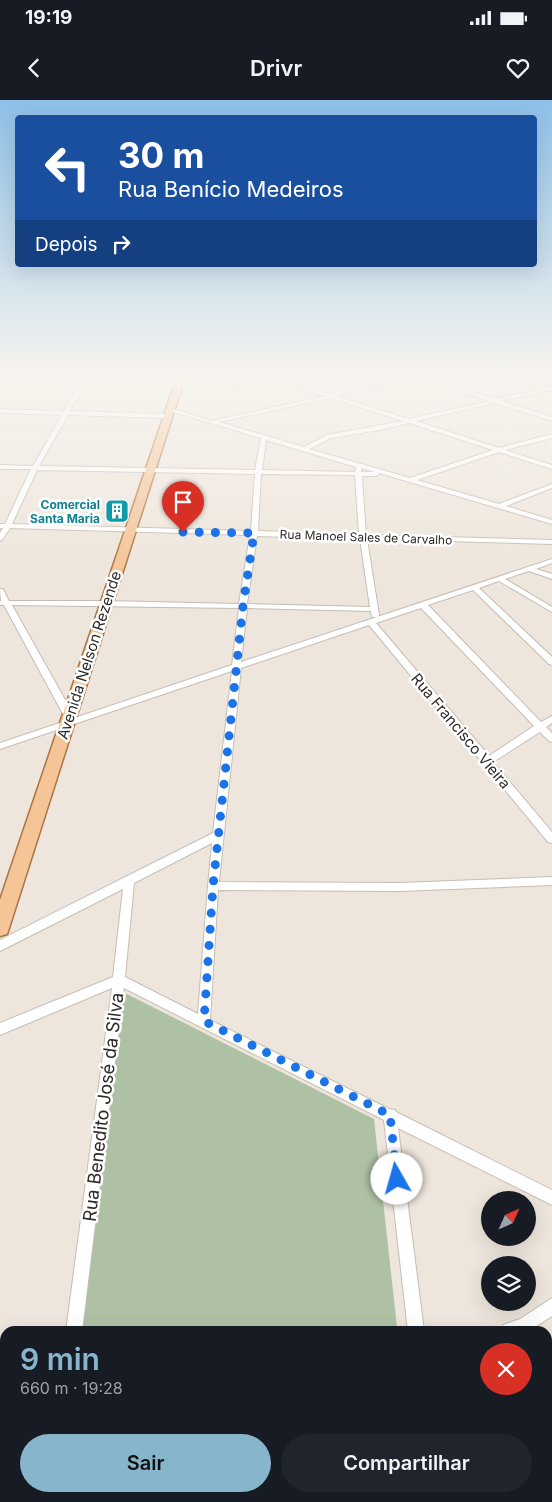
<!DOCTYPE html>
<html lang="pt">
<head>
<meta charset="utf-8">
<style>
	body { margin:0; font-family:Inter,sans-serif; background:#20242c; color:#f1f3f6; height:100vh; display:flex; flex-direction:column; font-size:19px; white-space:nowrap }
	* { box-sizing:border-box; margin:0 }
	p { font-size:16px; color:#9ea1a6 }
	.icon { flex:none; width:28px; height:28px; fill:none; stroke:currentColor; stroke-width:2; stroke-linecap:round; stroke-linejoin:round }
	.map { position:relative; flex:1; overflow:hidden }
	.panel { position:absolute; left:0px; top:1226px; width:552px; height:176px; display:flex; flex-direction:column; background:#171b24; border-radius:15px 15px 0 0; box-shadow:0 5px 20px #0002 }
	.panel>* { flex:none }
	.banner { position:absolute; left:15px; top:15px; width:522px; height:152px; border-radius:5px; box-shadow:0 5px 20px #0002; background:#1a4fa0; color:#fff; overflow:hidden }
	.needle { width:32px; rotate:45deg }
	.buttons { position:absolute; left:481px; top:1091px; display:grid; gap:10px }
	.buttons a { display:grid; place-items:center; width:55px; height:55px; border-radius:50%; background:#171b24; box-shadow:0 5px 20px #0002; font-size:25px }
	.pin { position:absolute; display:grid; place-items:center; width:42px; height:42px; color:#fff; margin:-51px -21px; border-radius:50% 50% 50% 0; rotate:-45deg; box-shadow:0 0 5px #0007 }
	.pin .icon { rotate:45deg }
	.me { position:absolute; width:55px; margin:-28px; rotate:353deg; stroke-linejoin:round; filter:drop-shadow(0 0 4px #0008) }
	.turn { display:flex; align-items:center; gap:18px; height:105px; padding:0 20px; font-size:22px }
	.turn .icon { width:65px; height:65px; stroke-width:2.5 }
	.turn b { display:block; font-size:35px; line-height:42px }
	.then { display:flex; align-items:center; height:48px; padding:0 20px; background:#0003; gap:10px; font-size:19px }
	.round { display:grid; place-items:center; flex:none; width:52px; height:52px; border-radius:26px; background:#20242c }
	.overview { display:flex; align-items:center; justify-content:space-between; height:85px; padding:0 20px }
	h1 { font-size:30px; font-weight:600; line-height:38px; color:#87b5cc }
	.primary-button { display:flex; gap:10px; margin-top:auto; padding:10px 20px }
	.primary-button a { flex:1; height:58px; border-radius:30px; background:#87b5cc; color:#111; font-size:20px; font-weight:600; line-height:58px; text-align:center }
	.primary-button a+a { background:#20242c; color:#f1f3f6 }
	.status { display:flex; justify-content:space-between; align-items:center; height:35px; padding:0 25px; background:#171b24; direction:ltr }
	.status svg { height:14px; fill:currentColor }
	header { display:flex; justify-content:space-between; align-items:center; height:65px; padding:0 20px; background:#171b24; font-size:22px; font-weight:600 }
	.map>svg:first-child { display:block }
	.green { fill:#afc1a4 }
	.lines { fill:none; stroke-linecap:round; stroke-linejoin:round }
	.minor-casing { stroke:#c5bdb3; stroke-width:2 }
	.primary-casing { stroke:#ab7443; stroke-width:3 }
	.minor { fill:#fff; fill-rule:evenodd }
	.primary { fill:#f5c497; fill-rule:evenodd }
	.route { stroke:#1a73e8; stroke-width:9; stroke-dasharray:0 16.2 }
	.labels { text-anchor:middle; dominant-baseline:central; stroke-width:5; stroke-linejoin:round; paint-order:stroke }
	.far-culture-label { font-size:12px; font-weight:bold; fill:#0d838f; stroke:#fff; text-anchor:end }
	.far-street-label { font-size:12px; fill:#2d2a27; stroke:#fff }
	.street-label { font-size:15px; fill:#2d2a27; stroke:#fff }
	.near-street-label { font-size:18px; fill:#2d2a27; stroke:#fff }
</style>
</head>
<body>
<div class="status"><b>19:19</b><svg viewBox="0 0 49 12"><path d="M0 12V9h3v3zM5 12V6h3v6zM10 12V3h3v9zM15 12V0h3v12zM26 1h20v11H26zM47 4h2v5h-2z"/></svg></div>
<header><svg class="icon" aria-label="back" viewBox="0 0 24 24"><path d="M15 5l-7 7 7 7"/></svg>Drivr<svg class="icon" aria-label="heart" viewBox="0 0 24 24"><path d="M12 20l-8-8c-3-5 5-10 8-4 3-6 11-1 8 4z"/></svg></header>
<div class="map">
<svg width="552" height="1402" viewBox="0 0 552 1402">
	<rect width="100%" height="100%" fill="#eee6dc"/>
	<polygon class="green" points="123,892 374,1019 397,1227 346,1231 76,1231"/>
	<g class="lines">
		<g class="minor-casing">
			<g id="minor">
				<path d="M84,276H88L87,280L231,283C240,282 248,276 256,276L245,284L231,287L85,283L70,311L167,314L170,316L167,318L68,315L39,366L255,370L261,338L167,310L170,308L212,321L324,296L266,276H274L330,294L412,276H422L496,299L552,286V290L502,301L552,317V321L495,303L416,321L499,348L552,334V338L505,350L552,365V369L499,352L417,380L499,404L552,384V388L506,406L552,420V424L379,373L378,375L376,376H362L366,435L552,440V444L367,439L379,515L378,517H372L371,511L247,508L241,562L552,459V463L536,469L552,474V479L529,471L505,479L552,507V512L499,481L479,488L552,557V565L549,564L473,490L428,505L541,622L552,616V623L546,627L552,633V642L549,641L540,632L493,662L552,732V743L548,742L369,525L241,568L219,782L400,783L552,777V785L400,791L218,790L210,920L389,1009L395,1010L396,1012L552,1090V1105L398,1028L424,1231H408L384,1020L124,888L82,1231H66L112,888L0,935V923L113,877L123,789L0,851V840L213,733L232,571L0,649V643L232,565L239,508L12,505L74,616L69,619L64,616L4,505H0V501H1L0,489H3L9,501H106L239,504L250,435L10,428L2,440L0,441V433L3,428H0V424H5L31,369H0V365L33,366L62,315L0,313V309L64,311L80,283L0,281V277L82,280ZM417,278L489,301L409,319L336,296ZM330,298L403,321L327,335L304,347L219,322ZM409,323L493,350L410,378L309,349L331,338L380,330ZM266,340L356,367L355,372L262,370ZM361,368L375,372H361ZM37,370L255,374L251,431L12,424ZM261,374L355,375L359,434L258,431ZM257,436L360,439L370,507L247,504ZM421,508L534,626L489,656L376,523ZM212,743L208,786L198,914L125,877L134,783Z"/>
				<polygon points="526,276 535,276 552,280 552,284"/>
				<polygon points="552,1198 552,1216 529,1231 501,1231 503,1225 520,1219"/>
				<polygon points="5,1273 5,1289 0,1290 0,1274"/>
				<rect x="0" y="1370" width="5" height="18"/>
				<rect x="190" y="1398" width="18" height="4"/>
			</g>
		</g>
		<g class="primary-casing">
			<polygon id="primary" points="175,276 183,276 183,283 9,828 7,834 0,836 0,800 175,283"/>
		</g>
		<use href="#minor" class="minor"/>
		<use href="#primary" class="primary"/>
	</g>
	<linearGradient id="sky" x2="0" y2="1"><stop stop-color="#8ec0e7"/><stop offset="0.58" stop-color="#f7f4ef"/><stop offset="1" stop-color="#f7f4ef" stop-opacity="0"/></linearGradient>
	<rect width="552" height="472" fill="url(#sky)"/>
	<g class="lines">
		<polyline class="route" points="183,432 254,433 243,506 213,786 204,921 390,1015 397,1079"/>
	</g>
	<defs>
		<g id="building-square" transform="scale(1.25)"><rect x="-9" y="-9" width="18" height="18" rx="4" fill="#0f9aa8" stroke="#fff"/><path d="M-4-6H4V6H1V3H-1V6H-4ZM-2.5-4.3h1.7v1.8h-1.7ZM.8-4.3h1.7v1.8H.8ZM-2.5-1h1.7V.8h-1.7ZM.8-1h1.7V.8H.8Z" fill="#fff"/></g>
	</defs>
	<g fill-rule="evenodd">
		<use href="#building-square" x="117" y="411"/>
	</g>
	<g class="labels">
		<g class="far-culture-label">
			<text x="100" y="404">Comercial<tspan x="100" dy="14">Santa Maria</tspan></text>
		</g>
		<g class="far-street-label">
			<text transform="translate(366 437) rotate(2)">Rua Manoel Sales de Carvalho</text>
		</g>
		<g class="street-label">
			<text transform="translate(89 555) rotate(-72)">Avenida Nelson Rezende</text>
			<text transform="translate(461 631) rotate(50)">Rua Francisco Vieira</text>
		</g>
		<g class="near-street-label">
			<text transform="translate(103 1007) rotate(-83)">Rua Benedito José da Silva</text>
		</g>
	</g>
</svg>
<div class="buttons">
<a><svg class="needle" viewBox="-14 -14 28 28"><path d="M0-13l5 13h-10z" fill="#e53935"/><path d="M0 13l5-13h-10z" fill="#9ea1a6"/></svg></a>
<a><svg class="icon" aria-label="layers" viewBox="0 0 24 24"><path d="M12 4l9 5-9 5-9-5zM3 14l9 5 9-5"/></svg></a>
</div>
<div class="pin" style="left:183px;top:432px;background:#d93025"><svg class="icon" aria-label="arrive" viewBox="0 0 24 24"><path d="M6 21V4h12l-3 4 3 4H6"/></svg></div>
<svg class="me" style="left:397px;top:1079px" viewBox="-20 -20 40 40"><circle r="19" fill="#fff"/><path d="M0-13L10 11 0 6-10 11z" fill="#1a73e8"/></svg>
<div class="banner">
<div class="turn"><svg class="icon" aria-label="left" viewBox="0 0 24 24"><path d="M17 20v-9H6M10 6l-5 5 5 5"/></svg><div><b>30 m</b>Rua Benício Medeiros</div></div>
<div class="then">Depois<svg class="icon" aria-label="right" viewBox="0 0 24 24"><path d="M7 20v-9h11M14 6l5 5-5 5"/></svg></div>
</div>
<section class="panel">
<div class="overview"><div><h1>9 min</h1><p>660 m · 19:28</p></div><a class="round" style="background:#d93025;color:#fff"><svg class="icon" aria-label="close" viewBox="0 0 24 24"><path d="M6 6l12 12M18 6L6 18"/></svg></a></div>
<div class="primary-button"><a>Sair</a><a>Compartilhar</a></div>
</section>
</div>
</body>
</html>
